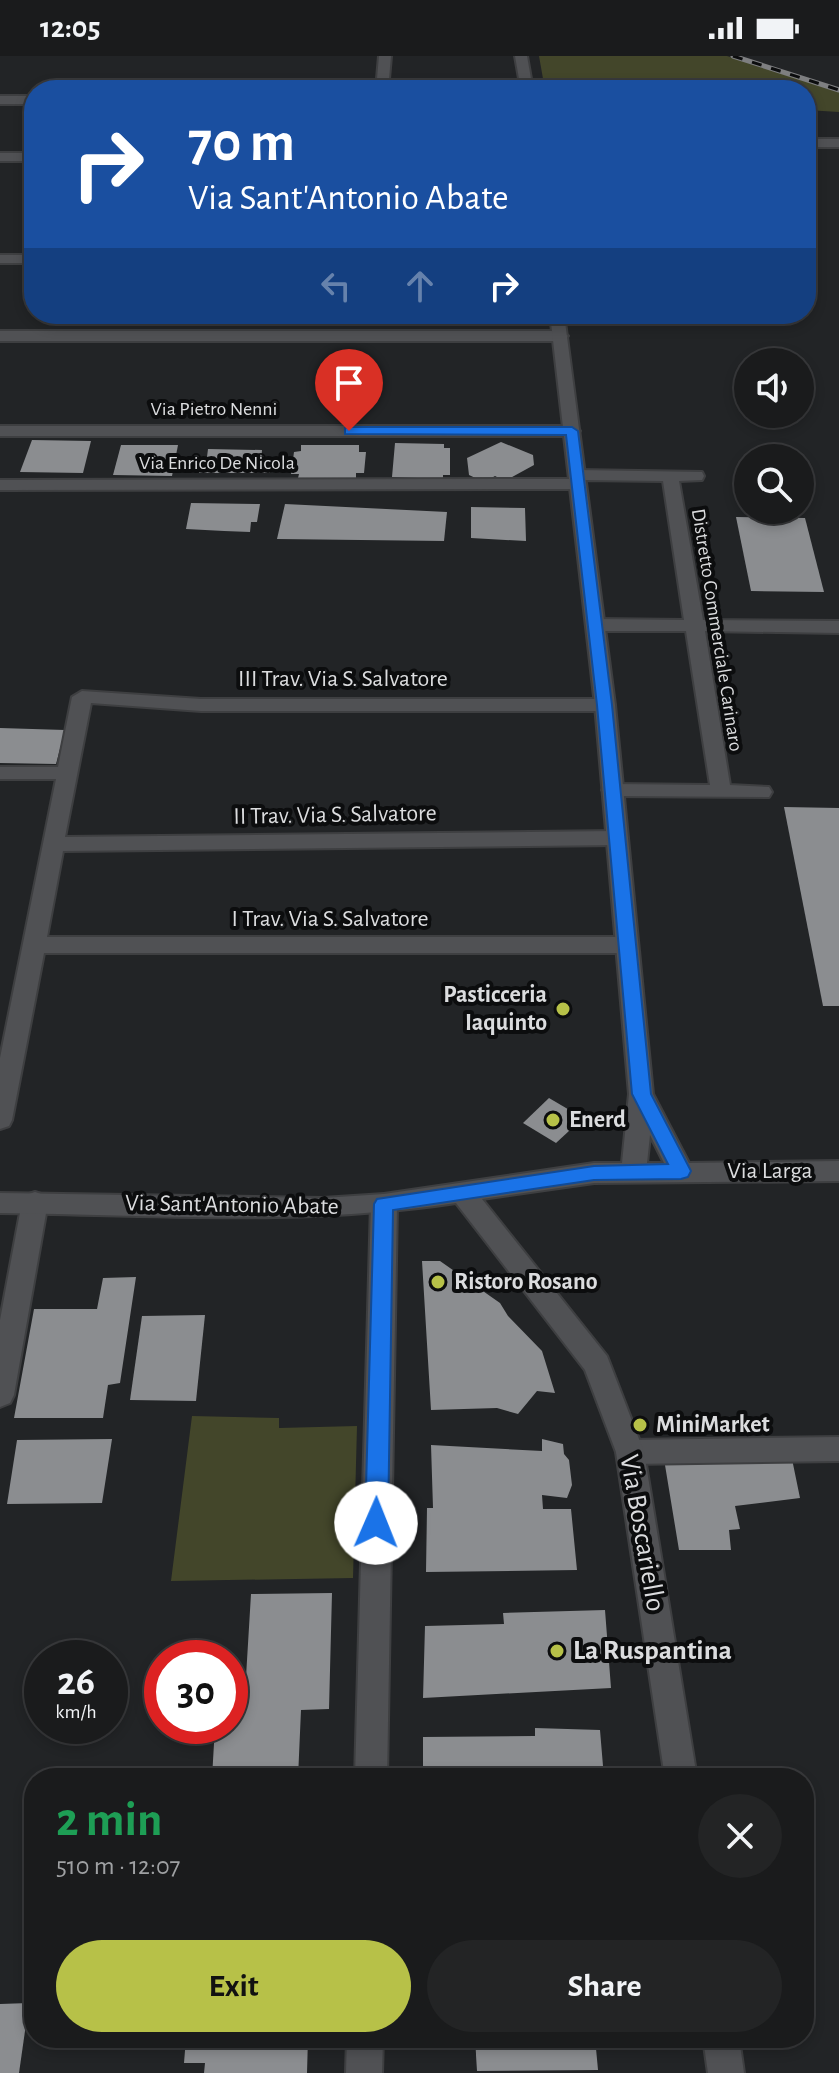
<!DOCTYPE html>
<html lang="en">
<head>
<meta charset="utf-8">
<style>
	body { margin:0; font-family:"Alegreya Sans",sans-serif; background:#232425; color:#f1f3f6; height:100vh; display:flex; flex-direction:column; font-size:30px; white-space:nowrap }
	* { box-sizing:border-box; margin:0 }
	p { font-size:26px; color:#9fa1a3 }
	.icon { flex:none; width:44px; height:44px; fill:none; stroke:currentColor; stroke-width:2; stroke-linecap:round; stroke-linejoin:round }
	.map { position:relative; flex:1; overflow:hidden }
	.details { position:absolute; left:24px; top:1712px; width:790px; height:280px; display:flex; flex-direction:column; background:#1a1b1c; border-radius:32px; box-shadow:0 4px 12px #0003,0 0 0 2px #38393b }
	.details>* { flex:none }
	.top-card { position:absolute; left:24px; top:24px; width:792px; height:244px; border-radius:32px; box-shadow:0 4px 12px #0003,0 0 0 2px #38393b; background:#1a4fa0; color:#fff; overflow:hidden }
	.fabs { position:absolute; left:734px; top:292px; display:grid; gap:16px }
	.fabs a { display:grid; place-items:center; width:80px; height:80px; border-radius:50%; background:#1a1b1c; box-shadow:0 4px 12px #0003,0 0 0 2px #38393b; font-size:40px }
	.speed { position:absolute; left:24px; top:1584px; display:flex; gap:16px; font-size:40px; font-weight:700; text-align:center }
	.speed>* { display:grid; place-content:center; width:104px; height:104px; border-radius:50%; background:#1a1b1c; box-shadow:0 4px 12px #0003,0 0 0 2px #38393b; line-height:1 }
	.speed small { font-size:20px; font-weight:400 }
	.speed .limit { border:12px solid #d22; background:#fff; color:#111 }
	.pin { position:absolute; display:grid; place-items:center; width:68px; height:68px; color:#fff; margin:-82px -34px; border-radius:50% 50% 50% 0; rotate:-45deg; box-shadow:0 0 8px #0007 }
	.pin .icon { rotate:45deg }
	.me { position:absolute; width:88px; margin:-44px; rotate:1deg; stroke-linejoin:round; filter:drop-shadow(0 0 6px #0008) }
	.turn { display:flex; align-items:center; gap:28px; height:168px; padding:0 32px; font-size:36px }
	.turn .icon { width:104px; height:104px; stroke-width:2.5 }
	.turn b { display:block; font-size:56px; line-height:68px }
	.lanes { display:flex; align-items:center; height:76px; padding:0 32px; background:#0003; justify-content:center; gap:40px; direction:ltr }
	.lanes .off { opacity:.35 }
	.round { display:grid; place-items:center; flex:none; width:84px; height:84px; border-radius:42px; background:#232425 }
	.headline { display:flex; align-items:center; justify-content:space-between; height:136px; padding:0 32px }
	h1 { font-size:48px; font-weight:700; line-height:60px; color:#1e9e55 }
	.action { display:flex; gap:16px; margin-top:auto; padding:16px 32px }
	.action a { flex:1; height:92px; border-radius:48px; background:#b7c148; color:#111; font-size:32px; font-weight:700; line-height:92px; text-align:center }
	.action a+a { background:#232425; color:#f1f3f6 }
	.status { display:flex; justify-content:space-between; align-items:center; height:56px; padding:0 40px; background:#1a1b1c; direction:ltr }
	.status svg { height:22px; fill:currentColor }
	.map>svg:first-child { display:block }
	.green { fill:#43462a }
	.building { fill:#8b8d90 }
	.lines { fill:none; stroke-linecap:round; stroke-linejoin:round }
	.street-casing { stroke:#3e3f41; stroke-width:4 }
	.secondary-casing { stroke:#3e3f41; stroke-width:4 }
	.street { fill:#505154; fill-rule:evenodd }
	.secondary { fill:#505154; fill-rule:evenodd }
	.rail-casing { stroke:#7e7f81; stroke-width:5 }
	.rail { stroke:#0c0d0e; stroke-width:3; stroke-dasharray:10; stroke-linecap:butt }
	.route { fill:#1a73e8; stroke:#114b97; stroke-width:2 }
	.poi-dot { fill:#b7c148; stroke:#0c0d0e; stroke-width:3 }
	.labels { text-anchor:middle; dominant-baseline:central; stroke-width:8; stroke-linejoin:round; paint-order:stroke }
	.far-street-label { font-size:20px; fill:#dbdcde; stroke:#0c0d0e }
	.street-label { font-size:24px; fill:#dbdcde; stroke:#0c0d0e }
	.poi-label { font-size:24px; font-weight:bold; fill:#dbdcde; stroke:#0c0d0e; text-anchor:start }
	.near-street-label { font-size:28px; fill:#dbdcde; stroke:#0c0d0e }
	.near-poi-label { font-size:28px; font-weight:bold; fill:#dbdcde; stroke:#0c0d0e; text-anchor:start }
</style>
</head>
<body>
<div class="status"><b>12:05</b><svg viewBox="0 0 49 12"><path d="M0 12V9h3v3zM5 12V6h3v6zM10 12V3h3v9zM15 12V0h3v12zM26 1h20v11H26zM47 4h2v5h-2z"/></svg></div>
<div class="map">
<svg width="839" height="2017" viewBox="0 0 839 2017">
	<rect width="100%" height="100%" fill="#222426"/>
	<g class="green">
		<polygon points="539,0 727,0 839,36 839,56 806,54 806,34 545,34"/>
		<polygon points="192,1360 279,1362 279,1372 357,1370 353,1522 171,1525"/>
	</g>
	<g class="building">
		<polygon points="32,384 91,385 83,417 20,416"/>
		<polygon points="501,386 533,399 534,409 505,425 495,420 484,426 469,419 467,402"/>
		<polygon points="395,387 444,388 444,392 450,392 450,419 443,419 443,423 392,421"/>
		<polygon points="121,389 178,389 172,420 113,419"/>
		<polygon points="301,389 359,389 359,396 366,396 364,417 356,417 356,422 298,422 299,418 291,418 294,396 301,395"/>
		<polygon points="208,393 262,394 261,407 271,408 270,417 199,417 201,401 207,401"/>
		<polygon points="191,447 260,448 257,466 251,466 250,476 224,475 186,473"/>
		<polygon points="285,448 447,456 444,485 277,483"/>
		<polygon points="471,451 525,452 526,485 471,482"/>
		<polygon points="736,461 805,462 824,536 751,535"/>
		<polygon points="0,672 65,674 56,708 0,707"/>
		<polygon points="784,751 839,752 839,950 823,950"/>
		<polygon points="549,1042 583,1062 556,1087 523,1067"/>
		<polygon points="422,1205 440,1205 500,1247 508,1260 542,1295 555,1337 537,1335 518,1358 497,1352 431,1354"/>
		<polygon points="136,1221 120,1327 108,1329 103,1362 14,1362 34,1253 97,1253 103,1222"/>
		<polygon points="205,1259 196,1345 130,1344 142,1260"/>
		<polygon points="112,1383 102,1447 7,1448 17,1384"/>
		<polygon points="542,1383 563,1388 564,1398 569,1404 572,1429 567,1442 542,1439 543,1453 571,1453 577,1514 426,1516 427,1452 433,1452 431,1389 542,1395"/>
		<polygon points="664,1403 792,1403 800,1442 735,1450 740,1473 729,1474 731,1494 679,1494"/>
		<polygon points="332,1537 329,1653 301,1654 298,1722 212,1722 215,1670 230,1670 230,1654 244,1654 251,1538"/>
		<polygon points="605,1554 611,1632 423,1642 425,1570 504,1568 503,1557"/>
		<polygon points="535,1672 600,1674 604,1722 423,1722 423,1681 535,1680"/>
		<polygon points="29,1947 19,2017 0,2017 0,1948"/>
		<polygon points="186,1982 308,1982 307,2017 204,2017 205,2007 184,2007"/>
		<polygon points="475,1982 595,1982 598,2014 477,2015"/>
	</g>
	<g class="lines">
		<g class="street-casing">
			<g id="street">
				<polygon points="379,0 391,0 388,34 376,34"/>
				<rect x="0" y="40" width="34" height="8"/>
				<rect x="806" y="83" width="33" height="8"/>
				<rect x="0" y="97" width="34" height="8"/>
				<rect x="0" y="199" width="34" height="8"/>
				<polygon points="0,275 560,275 568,280 560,285 0,285"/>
				<polygon points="0,370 572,370 580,375 572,380 0,380"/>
				<polygon points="577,414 702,416 704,420 702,424 679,425 703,564 839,565 839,577 705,575 730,729 769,731 772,736 769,741 612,740 602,734 612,728 710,729 686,575 595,575 586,569 595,563 684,564 663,425 583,424 586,428 578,433 0,434 0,424 573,423 569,419"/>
				<polygon points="82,635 201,643 605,643 615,649 605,655 201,655 91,647 65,781 617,775 628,782 617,789 63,795 47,881 626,881 634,884 637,889 634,894 626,897 44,897 12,1064 9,1070 0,1073 0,1002 56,723 0,723 0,711 58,711 72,641"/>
				<polygon points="35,1136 44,1139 48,1146 14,1339 10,1347 0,1351 0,1264 22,1146 26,1139"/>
				<polygon points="384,1138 393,1141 397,1148 387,1722 355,1722 371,1148 375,1141"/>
				<polygon points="839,1381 839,1405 630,1408 620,1405 616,1396 620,1387 630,1384"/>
				<polygon points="347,1982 383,1982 382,2017 346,2017"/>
			</g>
		</g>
		<g class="secondary-casing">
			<g id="secondary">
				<polygon points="515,0 527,0 533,34 521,34"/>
				<path d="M550,258H564L615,649L653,1038L689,1107L839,1105V1125L594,1127L482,1143L607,1300L644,1396L697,1722H665L616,1396L585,1314L456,1147C305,1170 152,1159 0,1157V1137L323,1142L384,1138L594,1107H622L629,1038L595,649ZM650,1079L664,1107H647Z"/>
				<polygon points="703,1982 739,1982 744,2017 708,2017"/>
			</g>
		</g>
		<use href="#street" class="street"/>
		<use href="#secondary" class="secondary"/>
		<g class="rail-casing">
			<polyline id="rail" points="733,0 839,34"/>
		</g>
		<use href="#rail" class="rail"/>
	</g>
	<polygon class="route" points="349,371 572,371 578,375 612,649 651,1038 691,1115 688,1121 681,1123 594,1124 393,1154 388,1467 384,1474 376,1477 368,1474 365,1467 374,1148 377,1143 594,1110 668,1108 632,1038 597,649 566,379 345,378 345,372"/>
	<g class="poi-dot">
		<circle cx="563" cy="953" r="8"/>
		<circle cx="553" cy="1064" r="8"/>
		<circle cx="438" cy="1226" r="8"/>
		<circle cx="640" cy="1369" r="8"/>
		<circle cx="557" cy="1595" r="8"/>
	</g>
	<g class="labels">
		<g class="far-street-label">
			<text x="214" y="353">Via Pietro Nenni</text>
			<text x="217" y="407">Via Enrico De Nicola</text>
			<text transform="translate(717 574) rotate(81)">Distretto Commerciale Carinaro</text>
		</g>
		<g class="street-label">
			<text x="343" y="623">III Trav. Via S. Salvatore</text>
			<text transform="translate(335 759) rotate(-1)">II Trav. Via S. Salvatore</text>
			<text x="330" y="863">I Trav. Via S. Salvatore</text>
			<text x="770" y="1115">Via Larga</text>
			<text transform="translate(232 1149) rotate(1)">Via Sant'Antonio Abate</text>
		</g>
		<g class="poi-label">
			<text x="547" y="939" text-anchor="end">Pasticceria<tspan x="547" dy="28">Iaquinto</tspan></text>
			<text x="569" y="1064">Enerd</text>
			<text x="454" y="1226">Ristoro Rosano</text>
			<text x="656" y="1369">MiniMarket</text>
		</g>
		<g class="near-street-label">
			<text transform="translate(642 1477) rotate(80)">Via Boscariello</text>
		</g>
		<g class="near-poi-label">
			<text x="573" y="1595">La Ruspantina</text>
		</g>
	</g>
</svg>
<div class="fabs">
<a><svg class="icon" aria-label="sound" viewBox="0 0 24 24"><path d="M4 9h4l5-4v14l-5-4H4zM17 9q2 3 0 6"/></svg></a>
<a><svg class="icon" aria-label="search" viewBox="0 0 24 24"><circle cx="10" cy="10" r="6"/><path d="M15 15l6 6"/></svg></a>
</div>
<div class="speed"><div>26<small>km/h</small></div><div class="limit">30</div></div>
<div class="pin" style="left:349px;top:375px;background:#d93025"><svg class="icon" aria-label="arrive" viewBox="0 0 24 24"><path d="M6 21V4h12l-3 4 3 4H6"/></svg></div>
<svg class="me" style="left:376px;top:1467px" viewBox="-20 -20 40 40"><circle r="19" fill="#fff"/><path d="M0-13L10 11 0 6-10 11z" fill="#1a73e8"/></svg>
<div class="top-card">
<div class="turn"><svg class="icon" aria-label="right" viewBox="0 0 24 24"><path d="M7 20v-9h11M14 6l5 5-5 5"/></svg><div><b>70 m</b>Via Sant'Antonio Abate</div></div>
<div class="lanes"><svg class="icon off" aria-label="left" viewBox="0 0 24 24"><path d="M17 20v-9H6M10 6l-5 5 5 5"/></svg><svg class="icon off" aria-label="ahead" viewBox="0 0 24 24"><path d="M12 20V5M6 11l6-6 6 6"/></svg><svg class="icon" aria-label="right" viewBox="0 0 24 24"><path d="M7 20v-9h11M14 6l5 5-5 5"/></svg></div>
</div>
<section class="details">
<div class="headline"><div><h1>2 min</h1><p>510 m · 12:07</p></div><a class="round"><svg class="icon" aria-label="close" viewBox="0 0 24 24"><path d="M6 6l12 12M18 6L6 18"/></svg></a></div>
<div class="action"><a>Exit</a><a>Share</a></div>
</section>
</div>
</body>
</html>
